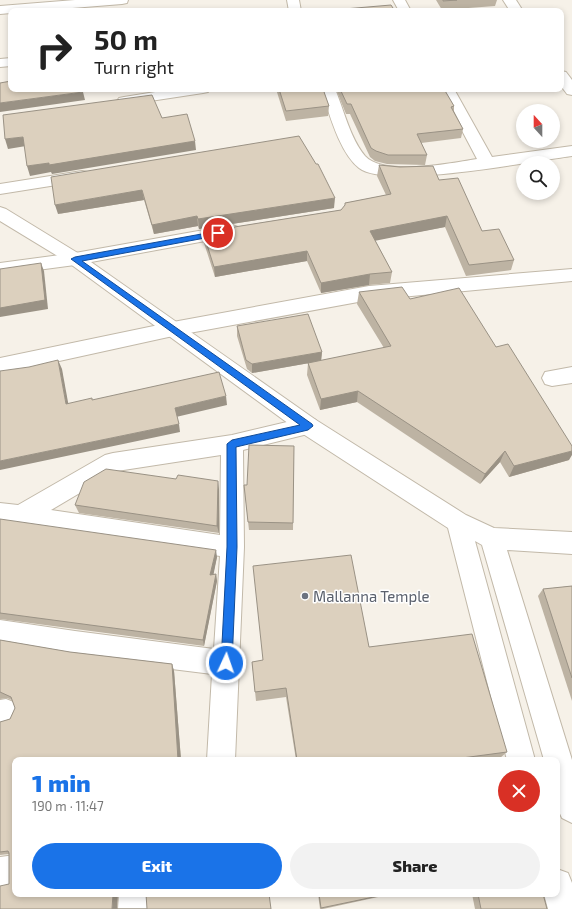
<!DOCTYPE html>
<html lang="en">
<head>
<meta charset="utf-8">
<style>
	body { margin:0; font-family:"Exo 2",sans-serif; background:#f2f2f2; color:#222; height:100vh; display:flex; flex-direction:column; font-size:15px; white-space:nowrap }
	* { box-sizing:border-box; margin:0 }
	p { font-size:13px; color:#767676 }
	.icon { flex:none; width:22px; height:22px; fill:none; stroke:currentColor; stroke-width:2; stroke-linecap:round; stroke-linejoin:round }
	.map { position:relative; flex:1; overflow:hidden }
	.drawer { position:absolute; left:12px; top:757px; width:548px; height:140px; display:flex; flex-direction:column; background:#fff; border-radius:8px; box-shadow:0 2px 6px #0003 }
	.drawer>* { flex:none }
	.guide { position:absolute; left:8px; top:8px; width:556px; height:84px; border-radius:8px; box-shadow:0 2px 6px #0003; background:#fff; color:#222; overflow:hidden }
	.needle { width:26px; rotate:339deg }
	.fabs { position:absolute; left:516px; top:104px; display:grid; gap:8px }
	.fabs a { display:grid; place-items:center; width:44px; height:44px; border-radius:50%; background:#fff; box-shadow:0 2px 6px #0003; font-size:20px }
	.pin { position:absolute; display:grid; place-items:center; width:34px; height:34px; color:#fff; margin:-17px; border:2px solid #fff; border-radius:50%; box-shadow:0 1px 4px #0007 }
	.me { position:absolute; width:44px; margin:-22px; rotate:3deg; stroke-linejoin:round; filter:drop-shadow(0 0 3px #0008) }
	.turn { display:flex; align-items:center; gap:14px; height:84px; padding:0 20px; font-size:18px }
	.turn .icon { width:52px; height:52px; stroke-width:2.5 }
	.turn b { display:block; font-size:28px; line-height:34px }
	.round { display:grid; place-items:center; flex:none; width:42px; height:42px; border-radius:21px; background:#f2f2f2 }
	.headline { display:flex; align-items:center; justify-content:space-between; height:68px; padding:0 20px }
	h1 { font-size:24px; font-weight:800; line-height:30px; color:#1a73e8 }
	.button { display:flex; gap:8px; margin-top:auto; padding:8px 20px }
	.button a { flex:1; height:46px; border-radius:24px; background:#1a73e8; color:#fff; font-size:16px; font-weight:800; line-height:46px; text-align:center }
	.button a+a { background:#f2f2f2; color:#222 }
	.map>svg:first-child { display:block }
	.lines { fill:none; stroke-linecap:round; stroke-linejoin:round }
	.minor-casing { stroke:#c2b9a9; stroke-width:2 }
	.tertiary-casing { stroke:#c2b9a9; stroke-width:2 }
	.minor { fill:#fff; fill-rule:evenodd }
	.tertiary { fill:#fff; fill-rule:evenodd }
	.wall { fill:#bdb3a3 }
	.shaded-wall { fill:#9a9285 }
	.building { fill:#dcd0be; stroke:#9a9285 }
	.route { fill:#1a73e8; stroke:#114b97 }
	.worship-dot { fill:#6b7280; stroke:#fff; stroke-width:1.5 }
	.labels { text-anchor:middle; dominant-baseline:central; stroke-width:3; stroke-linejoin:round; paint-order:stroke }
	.worship-label { font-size:15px; fill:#5b616d; stroke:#fff; text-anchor:start }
</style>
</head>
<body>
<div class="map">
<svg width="572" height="909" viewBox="0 0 572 909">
	<rect width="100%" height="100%" fill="#f6f1e8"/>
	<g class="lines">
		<g class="minor-casing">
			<g id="minor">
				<polygon points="75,0 128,0 127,3 122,4 35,11 11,11 11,13 0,14 0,6"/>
				<polygon points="287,0 299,0 301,11 289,11"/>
				<polygon points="393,0 405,0 411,11 399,11"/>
				<polygon points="503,0 516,0 523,11 510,11"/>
				<polygon points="11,58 11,66 0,67 0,59"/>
				<polygon points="561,71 566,72 572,80 572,95 567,94 561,86"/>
				<polygon points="174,89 210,89 208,92 203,93 124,105 119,104 117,101 119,98 124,97"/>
				<path d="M321,89H335C344,110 350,138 365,156C384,177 451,163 477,159L440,89H454L492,157L572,146V156C532,161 387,190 359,168C339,152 329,112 321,89Z"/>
				<polygon points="82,171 88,172 90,176 88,180 0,194 0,184"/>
				<polygon points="232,225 238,227 241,231 238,235 75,265 0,275 0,263 75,253"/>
				<polygon points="572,269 572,281 369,300 173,336 0,374 0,358 173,322 369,286"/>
				<polygon points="572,367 572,383 552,386 545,384 542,378 545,372"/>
				<path d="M308,417L316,420L319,426L316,432L243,450L244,547L235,760H207L212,674L75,657L0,644V620L75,631L214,649L220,556L0,523V503L18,505L105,455L113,453L232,435ZM221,455L220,535L51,510L117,471Z"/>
				<polygon points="6,699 16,703 20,713 16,723 0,728 0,700"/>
				<polygon points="15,855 15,885 0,887 0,857"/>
				<polygon points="119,894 149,894 150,909 118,909"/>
			</g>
		</g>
		<g class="tertiary-casing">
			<g id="tertiary">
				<polygon points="0,207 6,209 81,255 316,420 466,515 494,528 572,532 572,554 507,550 572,760 572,823 562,818 557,807 557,760 544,760 482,545 475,541 535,760 507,760 448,528 300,432 69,263 0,221"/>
				<polygon points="557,869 568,873 572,883 572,909 548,909 544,894 557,894"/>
			</g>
		</g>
		<use href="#minor" class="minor"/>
		<use href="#tertiary" class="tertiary"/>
	</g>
	<g class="wall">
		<polygon points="436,0 497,0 495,6 442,10"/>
		<polygon points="276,89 323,89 329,106 328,116 286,121"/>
		<polygon points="336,89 444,89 454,106 454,111 463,129 461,138 421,143 427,155 425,165 387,164 375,161 370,157 350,114 346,114"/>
		<polygon points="299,136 334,208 199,229 198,226 154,234 144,200 58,214"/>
		<polygon points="379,165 439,180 482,231 514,260 511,270 466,276 445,227 375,240 392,272 390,283 369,285 321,293 307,261 215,277 204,243 203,232 341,210 345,206 345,203 386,195 377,176"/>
		<polygon points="359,292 410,299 496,347 569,460 509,477 500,462 480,484 357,402 320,410 307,375 308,363 315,362 252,373 247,369 237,336 237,326 322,352 321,361 384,348 357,304"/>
		<polygon points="294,446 293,530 249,530 244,485 247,485"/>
		<polygon points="219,489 219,533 79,513 75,505"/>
		<polygon points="0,519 217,557 213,574 216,574 217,581 204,646 0,619"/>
		<polygon points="572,586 572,701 538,596 543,589"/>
		<polygon points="0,640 70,652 172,664 174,671 181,760 15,760 15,894 117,909 271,909 0,909 9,884 9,854 0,855 0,722 10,719 15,708 12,700 7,698 0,699"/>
		<polygon points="369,647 507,752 500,758 487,760 296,760 286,697 256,701 252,662"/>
		<polygon points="318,894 392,894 323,909 320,909"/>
		<polygon points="472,894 543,894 547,909 475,909"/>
	</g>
	<g class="shaded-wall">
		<polygon points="83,92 85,100 0,112 0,103"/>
		<polygon points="23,137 26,146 8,149 5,139"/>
		<polygon points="195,141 196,150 52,174 51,172 30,176 27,166"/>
		<polygon points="142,190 144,200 58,214 55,205"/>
		<polygon points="335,198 334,208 199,229 198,219"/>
		<polygon points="197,216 198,226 154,234 152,225"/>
		<polygon points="447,216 445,227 369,242 370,231"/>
		<polygon points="307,251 307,261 215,277 214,267"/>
		<polygon points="41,263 44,271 48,309 0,317 0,308"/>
		<polygon points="370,274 369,285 321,293 321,283"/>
		<polygon points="322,352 321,361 252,373 252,364"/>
		<polygon points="58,360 62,369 70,413 66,404"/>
		<polygon points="358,391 357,402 320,410 321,399"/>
		<polygon points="226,396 227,405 176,417 175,408"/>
		<polygon points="179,424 180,432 0,470 0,461"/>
		<polygon points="505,451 500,462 480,484 485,474"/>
		<polygon points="572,451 572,455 569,460 509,477 514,466"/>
		<polygon points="218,481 219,489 219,533 217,526"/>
		<polygon points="216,550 217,557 212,582 210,575"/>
		<polygon points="216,574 217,581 204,646 203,640"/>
		<polygon points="172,664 174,671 181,760 178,760"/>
		<polygon points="113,894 118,894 117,909 112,909"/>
	</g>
	<g class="building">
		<polygon points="443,0 457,0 443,1"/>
		<polygon points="391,5 395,11 321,11"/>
		<polygon points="11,81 11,89 82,89 83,92 0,103 0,83"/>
		<polygon points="279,89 323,89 329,106 286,111"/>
		<polygon points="340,89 444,89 454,106 451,107 463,129 417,134 427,155 388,155 376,151 371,148 351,104 347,104"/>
		<polygon points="152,95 162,118 187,114 195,141 49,165 49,163 27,166 23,137 5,139 3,115"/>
		<polygon points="299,136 316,164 318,164 335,198 198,219 197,216 152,225 142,190 55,205 51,177"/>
		<polygon points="379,165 400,167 433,166 439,180 458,178 482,231 499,229 514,260 469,265 447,216 370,231 392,272 370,274 321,283 307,251 214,267 203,232 341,210 345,205 345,203 391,194"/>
		<polygon points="41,263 45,300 0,308 0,269"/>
		<polygon points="402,287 410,299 459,288 496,347 508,344 572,446 572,451 514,466 505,451 485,474 358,391 321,399 308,363 391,346 359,292"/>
		<polygon points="308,314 322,352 252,364 246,360 237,326"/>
		<polygon points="58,360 66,404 92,398 92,400 219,372 226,396 175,408 179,424 0,461 0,371 29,367"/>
		<polygon points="249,445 294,446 293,523 248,522 244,485 247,485"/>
		<polygon points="106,469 176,479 178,475 218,481 217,526 75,505 84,482"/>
		<polygon points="0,519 216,550 210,575 216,574 203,640 0,613"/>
		<polygon points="351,555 369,647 472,634 507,752 447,760 297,760 286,688 255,692 252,662 263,660 253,566"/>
		<polygon points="572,586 572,678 543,589"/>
		<polygon points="0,640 70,652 172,664 178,760 15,760 15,894 113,894 112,909 147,909 146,894 269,894 271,909 0,909 0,886 9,884 9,853 8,851 0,852 0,722 10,719 15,708 11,697 0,692"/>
		<polygon points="319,894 388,894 321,908"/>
		<polygon points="478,894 543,894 547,909 481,909"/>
	</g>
	<polygon class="route" points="218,231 221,232 221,235 82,261 312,424 313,426 308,430 236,447 237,547 232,663 230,667 226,669 222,667 221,663 227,547 227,444 232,440 300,425 71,259 75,257"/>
	<circle class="worship-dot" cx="305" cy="596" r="4"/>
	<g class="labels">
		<g class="worship-label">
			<text x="313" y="596">Mallanna Temple</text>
		</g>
	</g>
</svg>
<div class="fabs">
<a><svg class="needle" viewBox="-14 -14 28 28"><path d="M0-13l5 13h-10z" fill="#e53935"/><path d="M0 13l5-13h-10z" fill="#767676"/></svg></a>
<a><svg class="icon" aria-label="search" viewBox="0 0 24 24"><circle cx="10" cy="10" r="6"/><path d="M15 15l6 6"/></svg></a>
</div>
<div class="pin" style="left:218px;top:233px;background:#d93025"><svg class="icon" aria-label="arrive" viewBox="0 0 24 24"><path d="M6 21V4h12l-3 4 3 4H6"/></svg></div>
<svg class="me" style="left:226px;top:663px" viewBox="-20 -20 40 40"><circle r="17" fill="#1a73e8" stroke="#fff" stroke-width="3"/><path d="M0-11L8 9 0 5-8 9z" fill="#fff"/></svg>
<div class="guide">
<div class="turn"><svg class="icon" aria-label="right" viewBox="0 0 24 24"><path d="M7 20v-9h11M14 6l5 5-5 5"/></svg><div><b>50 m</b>Turn right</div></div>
</div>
<section class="drawer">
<div class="headline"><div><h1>1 min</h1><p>190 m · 11:47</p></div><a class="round" style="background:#d93025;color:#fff"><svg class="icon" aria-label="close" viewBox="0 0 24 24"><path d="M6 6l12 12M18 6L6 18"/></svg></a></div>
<div class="button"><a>Exit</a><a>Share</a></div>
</section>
</div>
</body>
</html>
